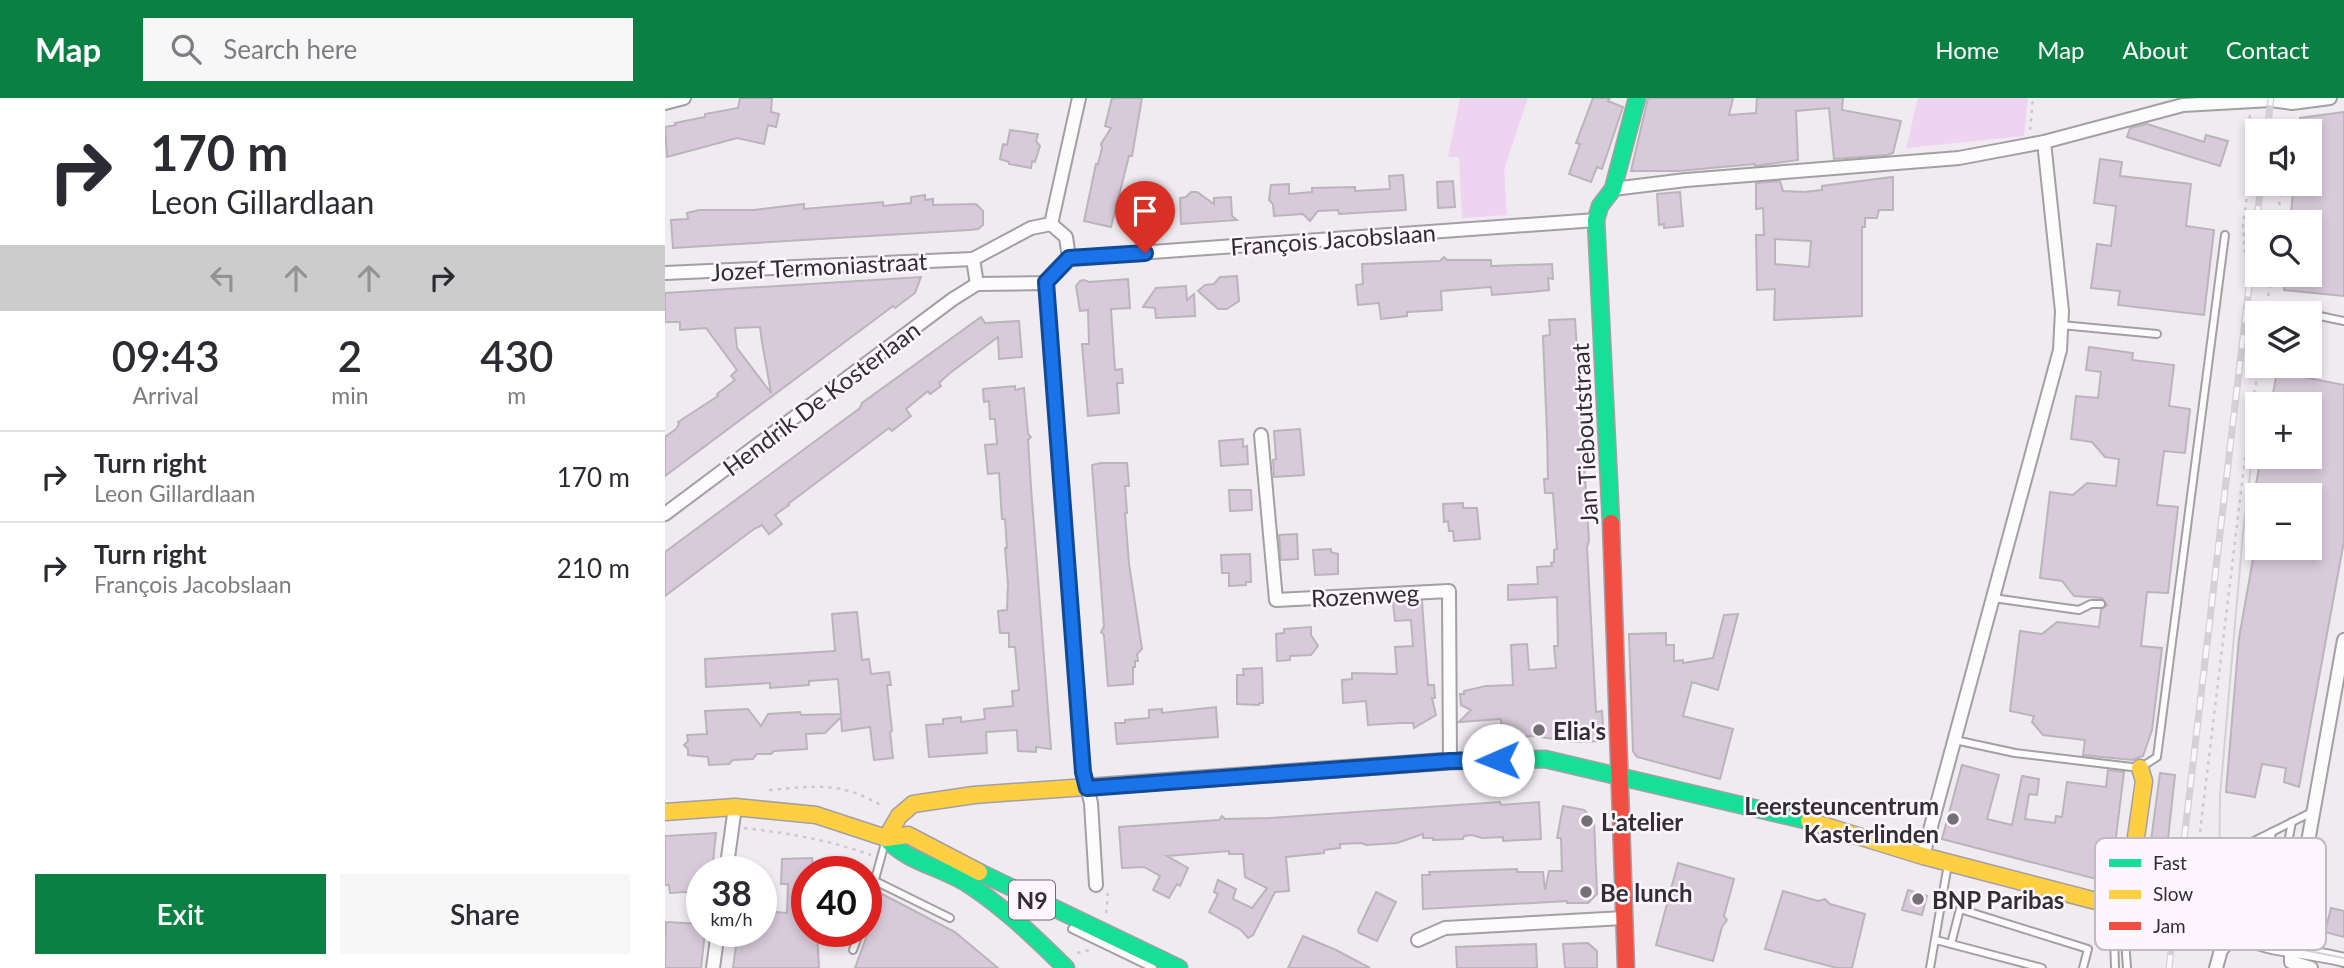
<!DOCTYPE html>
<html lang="en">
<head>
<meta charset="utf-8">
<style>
	body { margin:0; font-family:Lato,sans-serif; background:#f7f7f7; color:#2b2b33; height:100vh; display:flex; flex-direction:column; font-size:26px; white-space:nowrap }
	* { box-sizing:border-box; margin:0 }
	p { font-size:23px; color:#7c7c81 }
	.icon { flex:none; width:38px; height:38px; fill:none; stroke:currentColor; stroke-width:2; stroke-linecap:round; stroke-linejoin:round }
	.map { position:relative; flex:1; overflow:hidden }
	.panel { display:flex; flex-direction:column; background:#fff; width:665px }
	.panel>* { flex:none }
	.top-card { background:#fff; color:#2b2b33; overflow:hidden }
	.buttons { position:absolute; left:1580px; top:21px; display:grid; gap:14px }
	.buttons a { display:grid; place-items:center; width:77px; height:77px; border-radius:0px; background:#fff; box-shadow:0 4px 10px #0003; font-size:35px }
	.speed { position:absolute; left:21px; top:758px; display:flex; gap:14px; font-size:35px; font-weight:700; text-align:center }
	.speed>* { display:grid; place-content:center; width:91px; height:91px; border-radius:50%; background:#fff; box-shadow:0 4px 10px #0003; line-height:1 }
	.speed small { font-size:18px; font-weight:400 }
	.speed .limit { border:10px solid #d22; background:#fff; color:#111 }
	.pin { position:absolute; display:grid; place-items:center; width:60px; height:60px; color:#fff; margin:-72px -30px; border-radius:50% 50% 50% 0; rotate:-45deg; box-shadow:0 0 7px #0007 }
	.pin .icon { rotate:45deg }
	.me { position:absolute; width:77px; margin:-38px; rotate:269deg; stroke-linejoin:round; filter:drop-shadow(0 0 5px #0008) }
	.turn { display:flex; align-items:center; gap:24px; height:147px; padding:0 35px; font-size:32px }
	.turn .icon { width:91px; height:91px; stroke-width:2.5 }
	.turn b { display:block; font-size:49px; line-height:60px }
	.lanes { display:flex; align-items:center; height:66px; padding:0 35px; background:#0003; justify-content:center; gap:35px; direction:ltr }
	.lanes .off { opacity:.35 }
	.eta { display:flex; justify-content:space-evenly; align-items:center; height:119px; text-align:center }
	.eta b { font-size:42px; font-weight:600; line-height:49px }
	.primary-button { display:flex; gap:14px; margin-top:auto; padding:14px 35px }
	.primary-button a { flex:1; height:80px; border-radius:0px; background:#0b8043; color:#fff; font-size:28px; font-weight:600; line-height:80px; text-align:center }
	.primary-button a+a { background:#f7f7f7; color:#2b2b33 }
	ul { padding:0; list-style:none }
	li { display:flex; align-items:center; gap:21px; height:91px; padding:0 35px; border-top:2px solid #e1e1e2 }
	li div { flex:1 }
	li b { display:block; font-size:26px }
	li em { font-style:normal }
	header { display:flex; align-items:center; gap:42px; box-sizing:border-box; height:98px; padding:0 35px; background:#0b8043; color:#fff }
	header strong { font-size:33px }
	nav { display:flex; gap:38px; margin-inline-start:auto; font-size:24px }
	.search { width:490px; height:63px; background:#f7f7f7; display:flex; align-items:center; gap:18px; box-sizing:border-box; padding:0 24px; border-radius:0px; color:#7c7c81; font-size:26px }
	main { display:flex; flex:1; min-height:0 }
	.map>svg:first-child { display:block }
	.green { fill:#eed4f1 }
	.building { fill:#d9cadb; stroke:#b9b5ba; stroke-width:2; fill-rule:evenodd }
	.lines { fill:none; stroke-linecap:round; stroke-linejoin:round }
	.lane-casing { stroke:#a39fa3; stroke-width:10 }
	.street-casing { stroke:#a39fa3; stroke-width:16 }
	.fast-casing { stroke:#a39fa3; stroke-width:19 }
	.slow-casing { stroke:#a39fa3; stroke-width:19 }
	.jam-casing { stroke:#a39fa3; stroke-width:19 }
	.path { stroke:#cdcacd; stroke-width:2.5; stroke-dasharray:3.5 5; stroke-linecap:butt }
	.lane { stroke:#fdfcfd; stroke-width:6 }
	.street { stroke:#fdfcfd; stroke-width:12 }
	.fast { stroke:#16e098; stroke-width:16 }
	.slow { stroke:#ffcf43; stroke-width:16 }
	.jam { stroke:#f24e42; stroke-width:16 }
	.tram { stroke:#d3d1d3; stroke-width:2 }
	.rail-casing { stroke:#d3d1d3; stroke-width:7 }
	.rail { stroke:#fdf6fe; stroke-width:4.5; stroke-dasharray:13; stroke-linecap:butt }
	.path-bridge { stroke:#cdcacd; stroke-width:2.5; stroke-dasharray:3.5 5; stroke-linecap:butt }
	.route-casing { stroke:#114b97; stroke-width:18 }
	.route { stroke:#1a73e8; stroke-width:12 }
	.poi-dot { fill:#747076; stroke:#fdf6fe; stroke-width:2.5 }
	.labels { text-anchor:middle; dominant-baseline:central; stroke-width:5; stroke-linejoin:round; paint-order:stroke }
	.shield { fill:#fdf6fe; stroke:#6f6a70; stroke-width:2 }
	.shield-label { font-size:23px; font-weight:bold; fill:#322e33 }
	.street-label { font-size:24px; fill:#322e33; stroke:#fdf6fe }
	.poi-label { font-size:24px; font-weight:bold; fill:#322e33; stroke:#fdf6fe; text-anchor:start }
	.key { fill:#fdf6fe; stroke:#c0bac1; stroke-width:2 }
	.key-label { font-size:19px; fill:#322e33 }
</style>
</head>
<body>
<header>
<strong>Map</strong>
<div class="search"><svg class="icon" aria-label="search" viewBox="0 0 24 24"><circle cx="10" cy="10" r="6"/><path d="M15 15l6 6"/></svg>Search here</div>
<nav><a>Home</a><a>Map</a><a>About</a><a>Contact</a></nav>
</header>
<main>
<section class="panel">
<div class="top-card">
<div class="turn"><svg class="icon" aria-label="right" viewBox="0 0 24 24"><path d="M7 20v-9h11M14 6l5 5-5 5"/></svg><div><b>170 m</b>Leon Gillardlaan</div></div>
<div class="lanes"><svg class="icon off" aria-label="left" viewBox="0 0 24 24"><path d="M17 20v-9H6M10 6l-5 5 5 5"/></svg><svg class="icon off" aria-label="ahead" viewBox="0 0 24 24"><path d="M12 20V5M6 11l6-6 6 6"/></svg><svg class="icon off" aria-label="ahead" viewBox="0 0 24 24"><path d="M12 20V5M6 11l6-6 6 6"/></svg><svg class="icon" aria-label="right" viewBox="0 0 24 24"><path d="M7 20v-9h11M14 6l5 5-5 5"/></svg></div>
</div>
<div class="eta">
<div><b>09:43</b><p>Arrival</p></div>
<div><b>2</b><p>min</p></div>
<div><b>430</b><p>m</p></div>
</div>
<ul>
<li><svg class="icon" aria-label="right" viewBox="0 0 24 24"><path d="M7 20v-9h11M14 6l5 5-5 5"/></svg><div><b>Turn right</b><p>Leon Gillardlaan</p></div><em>170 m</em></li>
<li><svg class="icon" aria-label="right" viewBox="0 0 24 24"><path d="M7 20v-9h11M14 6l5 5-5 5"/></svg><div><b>Turn right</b><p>François Jacobslaan</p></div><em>210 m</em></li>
</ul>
<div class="primary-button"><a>Exit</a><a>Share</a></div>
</section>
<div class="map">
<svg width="1679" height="870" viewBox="0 0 1679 870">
	<rect width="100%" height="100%" fill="#f0eaf1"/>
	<g class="green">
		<polygon points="795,0 863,0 839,72 842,117 797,120 794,59 783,59"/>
		<polygon points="1253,0 1363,0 1359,38 1241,50"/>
	</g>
	<g class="building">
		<polygon points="75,0 107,0 106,14 114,16 111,29 103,27 99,46 72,40 2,59 0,29 11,27 10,25 40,19 40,16 73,10"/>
		<polygon points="447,0 477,0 467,58 464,58 446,129 419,123 431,66 433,66 437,50 436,46 446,30 440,28"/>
		<polygon points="928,0 945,0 943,3 958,9 937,71 932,69 926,84 904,76 915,46 911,45"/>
		<polygon points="983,0 1068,0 1064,17 1091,15 1092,0 1178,0 1177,12 1236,23 1228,55 1222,57 1169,61 1164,10 1131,13 1133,62 1090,68 1090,66 1013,73 966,73"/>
		<polygon points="1679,14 1679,198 1619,192 1620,177 1645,177 1645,124 1625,124 1629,86 1645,86 1645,33 1634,33 1635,20"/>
		<polygon points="1482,26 1539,44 1541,37 1563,43 1555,68 1462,39 1465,30"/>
		<polygon points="345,32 373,36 371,43 375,48 374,51 370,64 367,63 366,70 344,66 344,64 335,61 338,46 342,47"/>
		<polygon points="1435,61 1457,64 1455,78 1526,86 1521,128 1549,132 1539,217 1453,207 1455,193 1426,190 1432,146 1446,148 1451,108 1429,105"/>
		<polygon points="738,77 741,112 674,116 673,112 653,113 645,123 638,116 609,118 608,106 604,102 606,87 624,86 624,96 647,94 647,90 690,89 690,93 725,91 724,78"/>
		<path d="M1228,79V112H1214L1212,120H1200V129H1197V218L1109,222L1110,191L1092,192L1091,137H1099L1098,110L1091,111V85L1115,83L1118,93L1139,94L1157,92V88ZM1110,141L1146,143L1144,169L1110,166Z"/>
		<polygon points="788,83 790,109 773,110 772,84"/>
		<polygon points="526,94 532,94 549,106 549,100 566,99 567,118 572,122 516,126 515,100 521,99"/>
		<polygon points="1015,94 1018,128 999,130 999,126 994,127 992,96"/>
		<polygon points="260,97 260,102 268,101 268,107 311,106 318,113 318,127 313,131 304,132 8,150 6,122 23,121 22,115 34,112 89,112 139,106 139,111 218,104 218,108 246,105 246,99"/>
		<polygon points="486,117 499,119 496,133 483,131"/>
		<polygon points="779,159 782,162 826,162 826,168 887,166 888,181 883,180 884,192 865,194 827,197 826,189 776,193 777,212 742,214 742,218 716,221 714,205 693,207 691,187 698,186 697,166 775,163"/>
		<polygon points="572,178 574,203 562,211 553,211 533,193 540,187 549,186 555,179"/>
		<path d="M256,179L250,195L230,210L228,208L0,378V339L11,331L14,326L13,324L53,298L52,296L70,282L66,278L72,272L41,230L15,232V224H0V195ZM95,229L97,244L106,295L72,250L70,230Z"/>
		<polygon points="463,181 465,210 446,211 450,272 457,271 458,285 452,285 454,315 423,318 417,246 424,246 423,212 415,213 411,188 415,183 419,182 424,184"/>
		<polygon points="521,188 522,202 529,196 530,218 491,220 490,210 478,209 491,190"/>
		<polygon points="316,219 320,225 354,223 357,259 334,261 333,239 285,275 274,285 276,288 265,296 263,293 241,311 246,318 227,333 224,330 123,406 124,407 110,417 117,426 104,436 97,427 89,431 0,498 0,454 195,310 197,305"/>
		<polygon points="910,221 924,443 922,449 931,614 937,613 939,643 910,644 868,638 837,640 836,621 794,624 806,612 796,607 795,596 799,596 799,593 821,588 848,587 846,547 862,546 864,572 891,570 889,548 893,548 892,499 843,502 843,487 873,486 872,469 887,468 886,465 889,464 889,452 892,451 888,395 880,395 879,381 883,381 882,334 878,238 885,237 884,222"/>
		<polygon points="1424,249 1468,255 1467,262 1509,267 1504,308 1525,311 1520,355 1499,353 1492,407 1513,409 1503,495 1482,494 1476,548 1497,550 1487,632 1478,658 1467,662 1418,657 1420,642 1378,637 1367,624 1369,618 1345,613 1355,533 1377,536 1392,524 1434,529 1436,512 1442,507 1437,500 1409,498 1397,483 1375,480 1385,394 1408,397 1422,385 1451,388 1454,361 1440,359 1427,344 1406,341 1411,298 1433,300 1436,274 1421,272"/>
		<polygon points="1612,274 1679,287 1679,443 1634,689 1619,684 1621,670 1597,666 1590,699 1561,694 1574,540 1590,450 1645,450 1645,397 1589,397 1596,359 1645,359 1645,306 1606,306"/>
		<polygon points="350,288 350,292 359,290 363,336 366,339 363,342 366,389 386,651 371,649 371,654 353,653 352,632 321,634 322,655 264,659 261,627 278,626 278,621 296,619 296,624 320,621 319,611 348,608 347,593 354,592 350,549 344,549 344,535 335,535 333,513 342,512 343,486 340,450 342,450 340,421 337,421 334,375 323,376 320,347 332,346 330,321 325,321 324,303 319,304 318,291"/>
		<polygon points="635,331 639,377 609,379 608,362 611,361 609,333"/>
		<polygon points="578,341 578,349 582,348 583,366 556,368 554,343"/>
		<polygon points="436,365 462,365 464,388 460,388 462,415 460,415 464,466 477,551 472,556 473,563 470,563 470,569 468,569 468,586 443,588 439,537 436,534 439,528 427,367"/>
		<polygon points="564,392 586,392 587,412 565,413"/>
		<polygon points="798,405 798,410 812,410 815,441 789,443 788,433 784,433 783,423 779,424 778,406"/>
		<polygon points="632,436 633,461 616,462 614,437"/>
		<polygon points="666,451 666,454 673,456 673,476 650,477 648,452"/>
		<polygon points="585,456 586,484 581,484 581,487 564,488 564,475 557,475 556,457"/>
		<polygon points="757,503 763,587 769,587 770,600 767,600 771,617 749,630 748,625 736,625 703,627 701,603 678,605 677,582 687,581 687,575 732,576 730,549 748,548 746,522 730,523 728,505"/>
		<polygon points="192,514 197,562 204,561 206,576 224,574 226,587 222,587 227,633 225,634 228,660 209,662 205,629 177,633 176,619 160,635 141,636 142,651 109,653 106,656 92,656 88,661 68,662 64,666 44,667 43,659 23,657 23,651 19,647 23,643 22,637 42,636 40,613 83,611 96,628 103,616 135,614 136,617 176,616 173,581 144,583 144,587 105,590 105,585 41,589 40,561 170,553 167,516"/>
		<polygon points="1073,516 1053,592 1027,584 1018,618 1068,631 1055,681 972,659 968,653 964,536 1001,535 1001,547 1009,547 1009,563 1018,562 1018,565 1048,560 1059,517"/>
		<polygon points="646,529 646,537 653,548 646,557 625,558 625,562 612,563 611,536 619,535 619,531"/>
		<polygon points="597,570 598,605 594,605 594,607 572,606 572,577 579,577 578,571"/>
		<polygon points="551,609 553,639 452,646 450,625 460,625 460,622 484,620 484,612 497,611 497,615"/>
		<polygon points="1297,667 1334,677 1322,721 1347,727 1357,678 1374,681 1372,697 1364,696 1360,721 1390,725 1391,718 1397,719 1402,684 1441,689 1443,672 1459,674 1446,779 1439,783 1277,741"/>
		<polygon points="1495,675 1510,677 1500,768 1483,766"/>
		<polygon points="835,704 836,707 874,704 876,741 838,743 838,739 817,740 807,737 799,738 798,741 768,742 768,740 758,740 758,736 732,745 701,747 697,745 675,746 675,750 659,752 659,755 621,759 624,793 610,794 588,837 583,840 576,832 544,814 553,796 549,794 553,782 571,791 568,801 587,810 602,790 580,779 578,756 564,756 564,753 502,758 523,770 515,788 512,786 504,800 488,792 495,778 479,769 457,770 454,729 554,722 557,718 560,721 605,720"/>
		<polygon points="898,708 919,712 929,723 932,796 923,805 902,805 902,803 758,811 757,777 765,777 764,774 852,771 852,774 878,774 880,792 884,773 897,773 896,740 892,740"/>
		<polygon points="51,735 47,774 37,774 37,793 5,795 4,787 0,787 0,738"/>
		<polygon points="147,760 149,774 142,774 142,833 152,833 154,870 68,870 73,833 96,833 96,813 122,815 123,786 116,786 117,761"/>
		<polygon points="1013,765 1069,781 1059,818 1062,822 1057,829 1048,863 991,847"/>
		<polygon points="1243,792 1262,798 1257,817 1237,812"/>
		<polygon points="1118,793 1153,803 1160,801 1165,806 1200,816 1187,870 1172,870 1100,851"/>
		<polygon points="711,794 731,804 712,843 694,835 693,832"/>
		<polygon points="217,796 290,834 333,870 190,870"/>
		<polygon points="1666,810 1679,813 1679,839 1660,834"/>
		<polygon points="1,824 37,826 37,833 40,833 36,870 0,870"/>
		<polygon points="638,838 671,852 705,870 623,870"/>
		<polygon points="923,845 932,853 932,870 900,870 898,846"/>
		<polygon points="871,846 872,870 792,870 791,849"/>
	</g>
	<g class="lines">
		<g class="lane-casing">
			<g id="lane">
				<polyline points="1645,216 1679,223"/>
				<polyline points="1396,227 1492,236"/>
				<polyline points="1328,500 1414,512 1426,506 1436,506"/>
				<polyline points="1290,642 1350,655 1475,670 1492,659 1560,137"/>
				<polyline points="210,783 285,820"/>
				<polyline points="1448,809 1450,870"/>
				<polyline points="1458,813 1462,870"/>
				<polyline points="201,814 220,745"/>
				<polyline points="407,831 488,870"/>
				<polyline points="1570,836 1576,818 1589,743 1647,714"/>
				<polyline points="1271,842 1377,870"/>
				<polyline points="1586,844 1607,734"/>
				<polyline points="1286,846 1295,811 1423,851 1418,870"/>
				<polyline points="1603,847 1627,724"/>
				<polyline points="188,852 195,833"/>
				<polyline points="1265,870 1283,766"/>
			</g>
		</g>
		<g class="street-casing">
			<g id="street">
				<polyline points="0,5 19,0"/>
				<polyline points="948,91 1021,82 1294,60 1379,44 1518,7 1606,2 1627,5 1665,0"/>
				<polyline points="386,126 414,0"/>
				<polyline points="404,160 931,122"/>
				<polyline points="0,175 308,161"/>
				<polyline points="381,185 418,674 426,705 431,787"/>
				<polyline points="312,186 308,161 366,130 386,126 401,139 404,160"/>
				<polyline points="596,337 611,502 784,493 785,663"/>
				<polyline points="0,416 288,201 312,186 381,185 404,160"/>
				<polyline points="1258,758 1395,252 1397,213 1379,44"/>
				<polyline points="61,774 70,709"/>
				<polyline points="753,842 780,830 959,820"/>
				<polyline points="48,870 53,833"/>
				<path d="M1551,870L1556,852L1570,836C1604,854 1642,852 1679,862"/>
				<polyline points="1646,870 1626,864 1626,839 1679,542"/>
			</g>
		</g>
		<g class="fast-casing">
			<g id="fast">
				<polyline points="946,425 931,122 935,108 948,91 972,0"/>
				<polyline points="644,673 785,663 880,661 1144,723"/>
				<path d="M221,740C242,765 279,769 306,788C341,811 371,841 401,870"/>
				<polyline points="314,774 514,870"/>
			</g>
		</g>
		<g class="slow-casing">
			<g id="slow">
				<polyline points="0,714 70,709 151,717 221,740 243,737 314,774"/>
				<polyline points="1144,723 1258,758 1458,810 1463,795 1479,683 1475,670"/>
				<polyline points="221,740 234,718 248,706 309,697 644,673"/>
			</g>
		</g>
		<g class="jam-casing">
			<polyline id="jam" points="946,425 961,870"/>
		</g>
		<g class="path">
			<polyline points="1365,32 1368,0"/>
			<polyline points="1623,33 1625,18"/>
			<polyline points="1612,124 1617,86"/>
			<polyline points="1580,155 1578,128 1587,58 1582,38 1585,17"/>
			<polyline points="1601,215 1606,177"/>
			<path d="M104,692C152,688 176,683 219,709"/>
			<path d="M79,730C123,735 164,742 206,757"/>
			<polyline points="1557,759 1574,758"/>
			<polyline points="1533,764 1541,759"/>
			<polyline points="1483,778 1500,781"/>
			<polyline points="1557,779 1562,787 1562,804"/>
			<polyline points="1498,780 1496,791 1501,797"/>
			<polyline points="1504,801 1505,798"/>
			<polyline points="1529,801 1534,807 1533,818 1525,817 1585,319 1594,268"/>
			<polyline points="1542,808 1554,815 1561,826"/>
			<polyline points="441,815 443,797 441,795"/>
			<polyline points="412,855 425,852"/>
		</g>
		<use href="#lane" class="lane"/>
		<use href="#street" class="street"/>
		<use href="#fast" class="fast"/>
		<use href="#slow" class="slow"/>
		<use href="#jam" class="jam"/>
		<g class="tram">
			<polyline points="1591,326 1578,435 1555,698 1554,795 1561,816 1580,836 1594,843 1679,860"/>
			<path d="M1545,792C1546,822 1563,845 1593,852"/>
		</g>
		<g class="rail-casing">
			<g id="rail">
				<polyline points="1602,33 1606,0"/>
				<polyline points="1504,870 1596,86"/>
			</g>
		</g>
		<use href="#rail" class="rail"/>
		<polyline class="path-bridge" points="1501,797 1529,801"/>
	</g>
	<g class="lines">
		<g class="route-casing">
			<polyline id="route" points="480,155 404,160 381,184 418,674 422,690 785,663 833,662"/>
		</g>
		<use href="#route" class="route"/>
	</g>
	<g class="poi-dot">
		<circle cx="874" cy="632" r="7"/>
		<circle cx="1288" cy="721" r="7"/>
		<circle cx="922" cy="723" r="7"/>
		<circle cx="921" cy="794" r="7"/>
		<circle cx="1253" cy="801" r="7"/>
	</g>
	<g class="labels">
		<rect class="shield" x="344" y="782.5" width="46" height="39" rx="5"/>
		<g class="shield-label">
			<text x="367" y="802">N9</text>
		</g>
		<g class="street-label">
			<text transform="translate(668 141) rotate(-4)">François Jacobslaan</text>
			<text transform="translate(154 168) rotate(-3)">Jozef Termoniastraat</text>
			<text transform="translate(156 300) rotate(-37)">Hendrik De Kosterlaan</text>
			<text transform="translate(919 336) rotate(-93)">Jan Tieboutstraat</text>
			<text transform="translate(700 497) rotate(-3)">Rozenweg</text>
		</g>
		<g class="poi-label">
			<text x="888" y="632">Elia's</text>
			<text x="1274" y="707" text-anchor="end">Leersteuncentrum<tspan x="1274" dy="28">Kasterlinden</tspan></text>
			<text x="936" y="723">L'atelier</text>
			<text x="935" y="794">Be lunch</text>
			<text x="1267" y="801">BNP Paribas</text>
		</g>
	</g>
	<rect x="1430" y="740" width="231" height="112" rx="10" class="key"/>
	<rect x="1444" y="761" width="32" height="8" fill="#16e098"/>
	<rect x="1444" y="792" width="32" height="9" fill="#ffcf43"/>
	<rect x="1444" y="824" width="32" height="8" fill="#f24e42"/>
	<g class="key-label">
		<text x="1488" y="772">Fast</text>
		<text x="1488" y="803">Slow</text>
		<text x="1488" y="835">Jam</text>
	</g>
</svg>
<div class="buttons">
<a><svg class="icon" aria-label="sound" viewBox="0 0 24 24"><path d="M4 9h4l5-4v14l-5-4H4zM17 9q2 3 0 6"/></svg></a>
<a><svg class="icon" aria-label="search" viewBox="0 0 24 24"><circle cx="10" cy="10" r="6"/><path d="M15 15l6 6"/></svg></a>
<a><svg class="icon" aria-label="layers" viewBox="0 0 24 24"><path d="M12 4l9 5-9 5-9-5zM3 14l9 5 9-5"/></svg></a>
<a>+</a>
<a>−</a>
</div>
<div class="speed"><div>38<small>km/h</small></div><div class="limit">40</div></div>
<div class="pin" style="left:480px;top:155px;background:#d93025"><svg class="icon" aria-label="arrive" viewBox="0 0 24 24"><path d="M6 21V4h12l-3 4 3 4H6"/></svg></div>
<svg class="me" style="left:833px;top:662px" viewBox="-20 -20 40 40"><circle r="19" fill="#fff"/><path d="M0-13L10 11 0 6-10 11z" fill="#1a73e8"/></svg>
</div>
</main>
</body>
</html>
